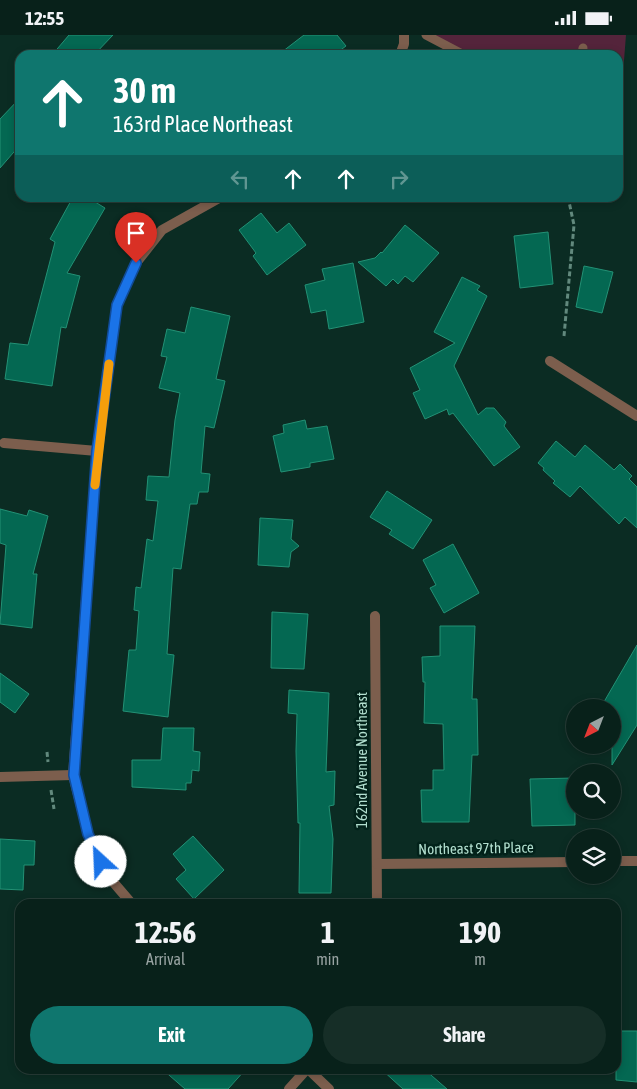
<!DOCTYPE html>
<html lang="en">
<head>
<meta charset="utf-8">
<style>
	body { margin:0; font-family:"Asap Condensed",sans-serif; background:#162e27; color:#f1f3f6; height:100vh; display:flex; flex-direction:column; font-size:19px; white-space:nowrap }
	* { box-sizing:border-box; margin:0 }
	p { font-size:16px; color:#98a3a2 }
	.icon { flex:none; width:28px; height:28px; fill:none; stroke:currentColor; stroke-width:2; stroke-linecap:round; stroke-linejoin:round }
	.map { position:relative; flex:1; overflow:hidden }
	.drawer { position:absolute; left:15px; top:864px; width:606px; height:175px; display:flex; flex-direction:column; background:#08211a; border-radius:15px; box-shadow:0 2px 8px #0003,0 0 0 1px #293e39 }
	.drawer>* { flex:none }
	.top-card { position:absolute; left:15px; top:15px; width:608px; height:152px; border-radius:15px; box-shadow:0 2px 8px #0003,0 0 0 1px #293e39; background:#0f766e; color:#fff; overflow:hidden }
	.needle { width:32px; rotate:222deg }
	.fabs { position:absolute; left:566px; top:664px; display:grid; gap:10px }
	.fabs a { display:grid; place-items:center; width:55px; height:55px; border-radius:50%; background:#08211a; box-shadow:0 2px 8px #0003,0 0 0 1px #293e39; font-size:25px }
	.pin { position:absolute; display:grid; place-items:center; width:42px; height:42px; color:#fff; margin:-51px -21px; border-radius:50% 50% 50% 0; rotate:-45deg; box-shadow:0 0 5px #0007 }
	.pin .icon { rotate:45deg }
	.me { position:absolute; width:55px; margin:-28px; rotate:335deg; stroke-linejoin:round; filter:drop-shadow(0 0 4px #0008) }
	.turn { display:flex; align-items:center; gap:18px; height:105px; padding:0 15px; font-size:22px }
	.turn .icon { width:65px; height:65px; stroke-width:2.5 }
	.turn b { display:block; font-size:35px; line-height:42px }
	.lanes { display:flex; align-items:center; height:48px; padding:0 15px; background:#0003; justify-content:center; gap:25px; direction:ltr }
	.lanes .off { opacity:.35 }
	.eta { display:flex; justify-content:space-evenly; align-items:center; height:85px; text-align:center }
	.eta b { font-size:30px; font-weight:700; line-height:35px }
	.cta { display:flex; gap:10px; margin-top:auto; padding:10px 15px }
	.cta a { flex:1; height:58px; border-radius:30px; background:#0f766e; color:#fff; font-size:20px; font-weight:700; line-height:58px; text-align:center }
	.cta a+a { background:#162e27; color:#f1f3f6 }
	.status { display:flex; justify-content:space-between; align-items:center; height:35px; padding:0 25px; background:#08211a; direction:ltr }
	.status svg { height:14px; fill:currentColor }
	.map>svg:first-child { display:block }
	.green { fill:#54243b }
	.building { fill:#046852; stroke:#239175 }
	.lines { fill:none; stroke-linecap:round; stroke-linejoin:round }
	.path { stroke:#62897d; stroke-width:3; stroke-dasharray:5 2.5; stroke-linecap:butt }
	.lane { stroke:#7c5e4d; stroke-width:9 }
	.street { stroke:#7c5e4d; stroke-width:10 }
	.route-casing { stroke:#114b97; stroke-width:12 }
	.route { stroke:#1a73e8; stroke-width:9 }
	.slow { stroke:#f59e0b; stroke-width:9 }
	.labels { text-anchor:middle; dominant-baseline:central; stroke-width:5; stroke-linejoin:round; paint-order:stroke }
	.street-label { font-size:15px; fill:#b2dfcf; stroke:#02221a }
</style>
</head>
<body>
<div class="status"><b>12:55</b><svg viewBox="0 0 49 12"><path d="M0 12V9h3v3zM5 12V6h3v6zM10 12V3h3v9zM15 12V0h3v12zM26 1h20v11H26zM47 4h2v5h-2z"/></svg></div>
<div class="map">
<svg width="637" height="1054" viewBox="0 0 637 1054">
	<rect width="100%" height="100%" fill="#0b2c23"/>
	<polygon class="green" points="429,0 626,0 618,102 618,20 451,20"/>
	<g class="building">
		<polygon points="69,0 113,0 94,20 52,20"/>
		<polygon points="304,0 337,0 346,11 334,20 278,20"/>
		<polygon points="20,63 20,110 0,133 0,84"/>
		<polygon points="73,162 87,162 105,173 67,238 80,241 66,293 61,292 52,351 5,344 10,308 28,310 55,207 50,204"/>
		<polygon points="261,178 277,198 289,188 306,210 267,240 253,221 256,218 239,195"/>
		<polygon points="405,190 439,218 413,247 405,241 398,249 393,244 386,251 358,227 375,223 381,217 382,218"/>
		<polygon points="548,197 553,249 520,253 514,201"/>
		<polygon points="353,228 364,287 329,294 326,275 311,278 305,250 325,245 322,234"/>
		<polygon points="584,231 613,237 602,278 576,272"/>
		<polygon points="462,242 480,251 477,255 487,261 454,331 478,380 486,373 494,373 506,387 504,391 520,412 494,431 453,378 449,380 447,374 425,384 413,358 420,355 410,333 455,308 434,297"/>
		<polygon points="191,272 230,281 216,344 225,346 214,393 205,391 201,438 210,439 208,457 199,457 197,469 190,469 181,534 173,533 167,619 174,620 168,682 123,676 129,615 136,615 139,576 134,575 136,552 141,553 147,504 153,506 158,466 146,465 148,441 169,442 175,385 180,358 159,353 167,322 161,321 167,294 185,298"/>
		<polygon points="305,385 307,394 327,391 334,424 310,428 310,432 281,437 273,401 284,398 283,390"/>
		<polygon points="556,406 575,422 585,410 614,435 620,429 632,441 629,444 637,452 637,493 625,482 619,489 580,451 570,462 553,448 555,446 543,435 544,433 538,428"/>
		<polygon points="387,456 432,485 413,514 389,499 392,495 370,482"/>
		<polygon points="0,474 27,481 29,475 48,481 33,539 37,539 32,593 0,589 6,510 0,508"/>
		<polygon points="260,483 293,485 291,504 299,511 291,517 289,532 258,530"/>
		<polygon points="453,509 479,558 444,578 430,553 436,550 423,525"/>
		<polygon points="272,577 308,579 304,634 271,633"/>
		<polygon points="440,591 475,591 472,664 477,664 478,720 472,720 469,787 422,787 421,755 433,755 433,735 444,735 443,689 424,688 425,647 423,647 422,622 440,621"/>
		<polygon points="637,610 637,690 612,730 612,672 601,672"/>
		<polygon points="0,638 29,659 15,678 0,667"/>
		<polygon points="289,655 329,658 326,737 335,736 334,770 329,771 333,804 331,858 299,858 300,788 298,788 296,716 297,679 288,678"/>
		<polygon points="163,693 194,693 193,716 200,717 199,736 192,735 191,748 186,748 186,755 132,752 132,725 161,725"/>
		<polygon points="575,743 575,790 532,791 530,744"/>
		<polygon points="193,801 224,835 194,864 176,844 186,835 173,819"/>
		<polygon points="0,804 35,806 34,830 24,830 23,855 0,854"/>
		<polygon points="616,996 637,996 637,1047 616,1045"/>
		<polygon points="162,1034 246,1034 228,1054 185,1054"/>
		<polygon points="381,1034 424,1034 447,1054 403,1054"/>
	</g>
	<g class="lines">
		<g class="path">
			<polyline points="564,301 574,190 568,162"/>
			<polyline points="47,717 48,727"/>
			<polyline points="51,755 54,774"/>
		</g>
		<g class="lane">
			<polyline points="426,0 464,20"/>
			<polyline points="582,20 583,13"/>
		</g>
		<g class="street">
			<polyline points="400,20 404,9 404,0"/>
			<polyline points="550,326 637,381"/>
			<polyline points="4,408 97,416"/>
			<polyline points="375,581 377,869"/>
			<polyline points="0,742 73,740"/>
			<polyline points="612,826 637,826"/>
			<polyline points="377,829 575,827"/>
			<polyline points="132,869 108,841 88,799 73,740 97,416 117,269 136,228 162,195 221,162"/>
			<polyline points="308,1034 329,1054"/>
			<polyline points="289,1054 307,1034"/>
		</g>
	</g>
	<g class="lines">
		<g class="route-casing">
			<polyline id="route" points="101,827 88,799 74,740 97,416 117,270 136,228"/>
		</g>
		<use href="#route" class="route"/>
		<polyline class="slow" points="95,450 109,329"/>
	</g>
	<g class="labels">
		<g class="street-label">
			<text transform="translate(361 725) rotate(-90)">162nd Avenue Northeast</text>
			<text transform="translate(476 813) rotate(-1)">Northeast 97th Place</text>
		</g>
	</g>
</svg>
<div class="fabs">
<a><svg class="needle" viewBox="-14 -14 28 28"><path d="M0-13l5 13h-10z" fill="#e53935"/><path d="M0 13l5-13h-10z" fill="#98a3a2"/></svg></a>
<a><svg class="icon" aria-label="search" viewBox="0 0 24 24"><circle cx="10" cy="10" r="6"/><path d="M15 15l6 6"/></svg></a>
<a><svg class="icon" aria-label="layers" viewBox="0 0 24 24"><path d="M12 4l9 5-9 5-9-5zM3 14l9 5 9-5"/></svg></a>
</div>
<div class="pin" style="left:136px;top:228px;background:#d93025"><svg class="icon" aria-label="arrive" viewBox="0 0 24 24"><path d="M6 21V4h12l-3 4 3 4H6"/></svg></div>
<svg class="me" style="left:101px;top:827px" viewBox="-20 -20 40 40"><circle r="19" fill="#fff"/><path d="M0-13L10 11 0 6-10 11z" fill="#1a73e8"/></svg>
<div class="top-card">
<div class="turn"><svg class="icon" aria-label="ahead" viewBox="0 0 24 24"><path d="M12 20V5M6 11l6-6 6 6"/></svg><div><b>30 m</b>163rd Place Northeast</div></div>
<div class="lanes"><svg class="icon off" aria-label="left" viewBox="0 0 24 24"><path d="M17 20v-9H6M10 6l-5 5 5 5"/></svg><svg class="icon" aria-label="ahead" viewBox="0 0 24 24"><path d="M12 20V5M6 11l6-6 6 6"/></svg><svg class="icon" aria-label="ahead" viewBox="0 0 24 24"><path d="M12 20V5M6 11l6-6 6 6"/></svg><svg class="icon off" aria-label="right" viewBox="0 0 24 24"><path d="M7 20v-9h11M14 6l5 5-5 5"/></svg></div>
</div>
<section class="drawer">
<div class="eta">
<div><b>12:56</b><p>Arrival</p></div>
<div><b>1</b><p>min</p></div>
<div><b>190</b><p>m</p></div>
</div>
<div class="cta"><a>Exit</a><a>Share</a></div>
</section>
</div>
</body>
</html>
